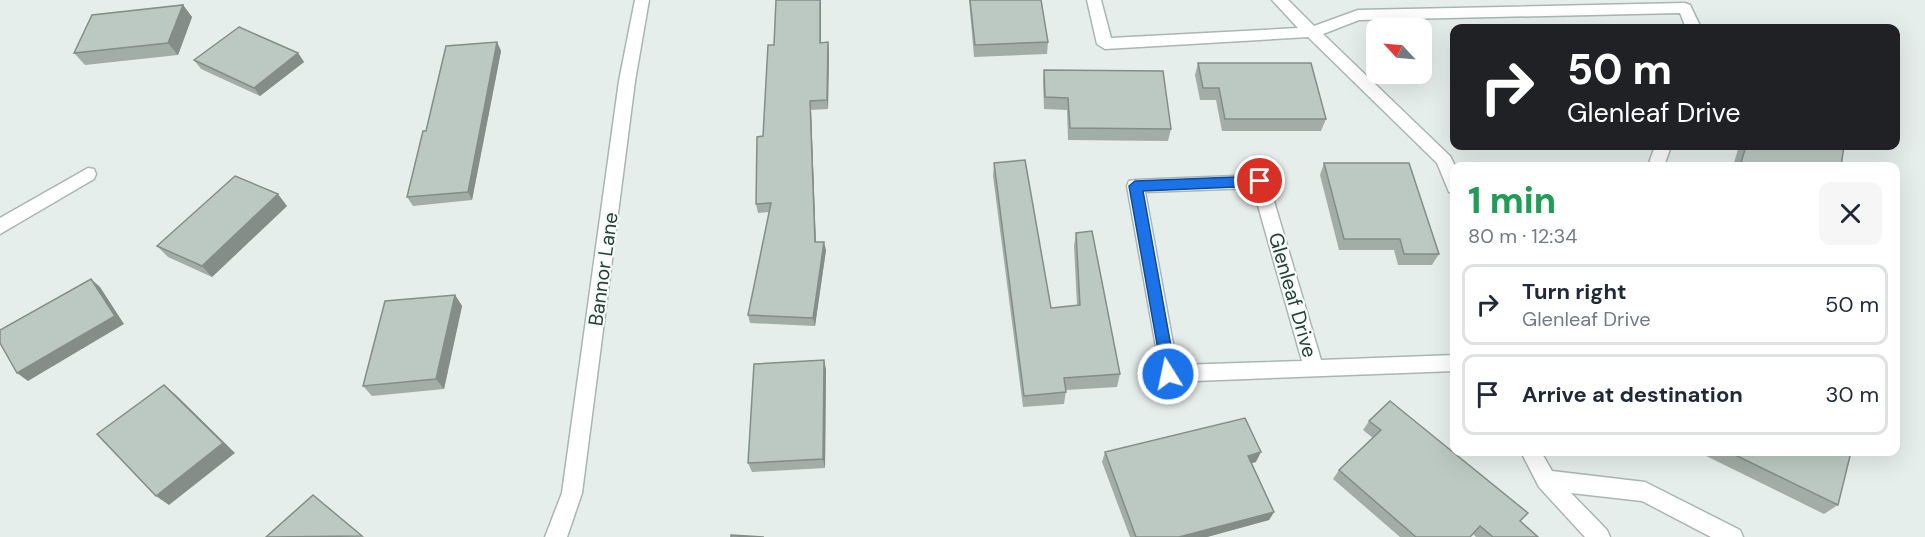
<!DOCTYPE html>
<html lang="en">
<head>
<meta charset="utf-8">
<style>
	body { margin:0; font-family:"DM Sans",sans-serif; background:#f6f6f7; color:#1f2937; height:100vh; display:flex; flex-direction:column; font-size:22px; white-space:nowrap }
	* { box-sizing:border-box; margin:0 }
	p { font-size:20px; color:#747a83 }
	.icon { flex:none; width:33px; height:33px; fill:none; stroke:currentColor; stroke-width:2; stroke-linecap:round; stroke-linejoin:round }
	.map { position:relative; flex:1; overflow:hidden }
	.details { position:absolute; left:1450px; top:162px; width:450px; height:294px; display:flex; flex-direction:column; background:#fff; border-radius:12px; box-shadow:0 6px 24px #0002 }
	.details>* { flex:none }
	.guide { position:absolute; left:1450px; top:24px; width:450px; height:126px; border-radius:12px; box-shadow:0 6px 24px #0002; background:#202124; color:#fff; overflow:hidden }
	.needle { width:39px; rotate:296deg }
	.controls { position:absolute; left:1366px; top:18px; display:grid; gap:12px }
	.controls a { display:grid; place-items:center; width:66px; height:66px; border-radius:12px; background:#fff; box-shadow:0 6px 24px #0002; font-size:30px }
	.pin { position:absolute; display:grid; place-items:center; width:51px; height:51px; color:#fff; margin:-26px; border:3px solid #fff; border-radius:50%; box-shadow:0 2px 6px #0007 }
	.me { position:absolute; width:66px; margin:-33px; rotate:350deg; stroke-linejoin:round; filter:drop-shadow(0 0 4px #0008) }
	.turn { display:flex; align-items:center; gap:21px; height:126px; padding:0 18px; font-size:27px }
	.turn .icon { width:78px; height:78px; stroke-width:2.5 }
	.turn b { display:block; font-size:42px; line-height:51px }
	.round { display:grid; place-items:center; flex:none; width:63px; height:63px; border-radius:12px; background:#f6f6f7 }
	.head { display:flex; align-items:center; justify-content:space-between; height:102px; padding:0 18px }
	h1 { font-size:36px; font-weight:800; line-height:45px; color:#1e9e55 }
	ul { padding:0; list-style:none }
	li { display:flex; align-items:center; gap:18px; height:81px; margin:0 12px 9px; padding:0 6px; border:3px solid #e0e1e3; border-radius:12px }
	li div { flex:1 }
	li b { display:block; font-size:22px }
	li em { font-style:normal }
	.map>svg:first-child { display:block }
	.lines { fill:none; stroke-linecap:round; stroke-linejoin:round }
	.minor-casing { stroke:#a9b6b2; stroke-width:3 }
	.minor { fill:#fff; fill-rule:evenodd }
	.wall { fill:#a2ada8 }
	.shaded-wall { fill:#848d88 }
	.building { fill:#bcc9c3; stroke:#848d88; stroke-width:1.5 }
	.route { fill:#1a73e8; stroke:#114b97; stroke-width:1.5 }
	.labels { text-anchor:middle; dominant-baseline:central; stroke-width:4.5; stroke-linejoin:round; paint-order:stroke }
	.street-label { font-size:20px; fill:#264038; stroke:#f7fbf9 }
</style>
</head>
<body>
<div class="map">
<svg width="1925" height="537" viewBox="0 0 1925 537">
	<rect width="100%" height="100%" fill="#e6eeeb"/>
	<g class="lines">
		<g class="minor-casing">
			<g id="minor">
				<polygon points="635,0 649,0 635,81 582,493 567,537 545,537 562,493 619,81"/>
				<polygon points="1087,0 1101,0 1111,38 1298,28 1272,0 1288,0 1314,26 1358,10 1685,3 1690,5 1701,28 1686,28 1680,13 1359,20 1323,34 1450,156 1455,166 1455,194 1449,192 1437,163 1308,37 1105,49 1097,44"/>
				<polygon points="1655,146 1671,146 1664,166 1648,166"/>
				<polygon points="88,168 94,169 96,174 94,179 0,234 0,218"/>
				<path d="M1260,175L1266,176L1268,181L1321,360L1455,355V371L1169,382L1162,380L1127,186L1129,181L1135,180ZM1253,188L1302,361L1177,365L1145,192Z"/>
				<polygon points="1521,452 1541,452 1552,471 1645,482 1740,530 1743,537 1711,537 1642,501 1571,493 1607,530 1610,537 1585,537 1539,487"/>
			</g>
		</g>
		<use href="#minor" class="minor"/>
	</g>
	<g class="wall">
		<polygon points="969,0 1041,0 1048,42 1047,54 974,57"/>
		<polygon points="183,5 192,17 178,55 85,65 74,53"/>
		<polygon points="497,42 501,51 472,200 413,206 407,197 426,131"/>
		<polygon points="828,42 829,51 828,109 811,110 816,242 826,250 815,326 750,323 748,315 769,212 758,213 756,204 763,136 821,43"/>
		<polygon points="298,53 304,62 260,96 201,69 194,60"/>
		<polygon points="1198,63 1326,119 1321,131 1222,131 1216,100 1200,100 1195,75"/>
		<polygon points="1044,70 1171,129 1168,141 1068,140 1067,110 1044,109 1043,82"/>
		<polygon points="1739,146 1849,146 1843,151 1841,166 1733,166"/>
		<polygon points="994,163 1051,308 1077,305 1074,246 1076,233 1120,374 1117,387 1066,390 1064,404 1023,407 993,176"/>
		<polygon points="1324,163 1439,254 1432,265 1398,265 1394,250 1339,250 1320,175"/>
		<polygon points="287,206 212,277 168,257 157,246"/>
		<polygon points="455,295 462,306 444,389 372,396 363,386"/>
		<polygon points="824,360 826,370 825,468 752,472 748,463"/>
		<polygon points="1369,421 1520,521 1538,537 1476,537 1473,534 1470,537 1400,537 1333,479 1339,470 1373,438 1363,430"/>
		<polygon points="1105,452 1256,462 1252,463 1274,512 1269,520 1207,537 1130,537 1102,462"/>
		<polygon points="1698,452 1851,452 1838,505 1824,514"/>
	</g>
	<g class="shaded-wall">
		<polygon points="820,0 821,0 821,52 820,43"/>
		<polygon points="183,5 192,17 178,55 168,43"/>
		<polygon points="497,42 501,51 472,200 468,192"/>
		<polygon points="828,42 829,51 828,109 827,100"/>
		<polygon points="298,53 304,62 260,96 254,88"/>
		<polygon points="810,101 811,110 816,250 815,242"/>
		<polygon points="278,194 287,206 212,277 202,266"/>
		<polygon points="824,242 826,250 815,326 813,318"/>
		<polygon points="91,279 100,287 124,324 28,381 17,373"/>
		<polygon points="455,295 462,306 444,389 436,379"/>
		<polygon points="824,360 826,370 825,468 823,459"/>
		<polygon points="164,385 176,395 235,453 169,505 156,496"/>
		<polygon points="1261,452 1256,462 1244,465 1248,456"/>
		<polygon points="1274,512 1269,520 1207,537 1179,537"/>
	</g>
	<g class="building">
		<polygon points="776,0 820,0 820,43 828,42 827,100 810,101 815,242 824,242 813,318 748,315 771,203 756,204 757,137 763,136 768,45 774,45"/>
		<polygon points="970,0 1041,0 1048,42 975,45"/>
		<polygon points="183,5 168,43 74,53 92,15"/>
		<polygon points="239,27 298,53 254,88 194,60"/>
		<polygon points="497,42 468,192 407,197 423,131 426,131 446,46"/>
		<polygon points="1198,63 1311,63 1326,119 1225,119 1219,88 1203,88"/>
		<polygon points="1044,70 1163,71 1171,129 1070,128 1068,98 1045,97"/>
		<polygon points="1746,146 1844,146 1841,166 1740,166"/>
		<polygon points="1025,160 1051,308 1080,305 1076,233 1092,231 1120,374 1064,378 1066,392 1024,396 994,163"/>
		<polygon points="1324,163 1409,163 1439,254 1404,254 1400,239 1344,239"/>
		<polygon points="235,176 278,194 202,266 157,246"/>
		<polygon points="91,279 115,316 17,373 0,343 0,330"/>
		<polygon points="455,295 436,379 363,386 385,301"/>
		<polygon points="824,360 823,459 748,463 754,364"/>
		<polygon points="164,385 223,443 156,496 97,434"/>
		<polygon points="1390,401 1528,513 1520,521 1538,537 1493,537 1480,526 1470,537 1416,537 1339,470 1381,430 1369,421"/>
		<polygon points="1245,418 1261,452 1248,456 1274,512 1179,537 1136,537 1105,452"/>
		<polygon points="1729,452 1851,452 1838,505"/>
		<polygon points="313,495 362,536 266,537"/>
		<polygon points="731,535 764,537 731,537"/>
	</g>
	<polygon class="route" points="1260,176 1266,181 1260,186 1143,191 1176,374 1174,378 1168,380 1163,378 1129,186 1135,181"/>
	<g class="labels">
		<g class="street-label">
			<text transform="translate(603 269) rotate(-82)">Bannor Lane</text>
			<text transform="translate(1293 295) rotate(74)">Glenleaf Drive</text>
		</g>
	</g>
</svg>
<div class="controls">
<a><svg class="needle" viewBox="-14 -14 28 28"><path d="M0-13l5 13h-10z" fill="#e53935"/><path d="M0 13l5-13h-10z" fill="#747a83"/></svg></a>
</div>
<div class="pin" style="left:1260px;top:181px;background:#d93025"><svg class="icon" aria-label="arrive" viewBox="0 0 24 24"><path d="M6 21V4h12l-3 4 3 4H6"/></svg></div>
<svg class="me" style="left:1168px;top:374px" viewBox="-20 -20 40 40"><circle r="17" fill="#1a73e8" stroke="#fff" stroke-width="3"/><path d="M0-11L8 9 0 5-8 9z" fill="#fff"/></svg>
<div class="guide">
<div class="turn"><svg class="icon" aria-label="right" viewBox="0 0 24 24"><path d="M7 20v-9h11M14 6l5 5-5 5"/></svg><div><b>50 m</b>Glenleaf Drive</div></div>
</div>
<section class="details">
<div class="head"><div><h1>1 min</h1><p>80 m · 12:34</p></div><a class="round"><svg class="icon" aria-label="close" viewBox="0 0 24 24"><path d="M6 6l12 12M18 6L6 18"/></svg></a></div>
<ul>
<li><svg class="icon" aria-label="right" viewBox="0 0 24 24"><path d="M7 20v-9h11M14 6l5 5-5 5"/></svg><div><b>Turn right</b><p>Glenleaf Drive</p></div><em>50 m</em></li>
<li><svg class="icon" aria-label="arrive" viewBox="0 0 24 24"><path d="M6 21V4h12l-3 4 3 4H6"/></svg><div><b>Arrive at destination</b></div><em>30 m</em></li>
</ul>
</section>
</div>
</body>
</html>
